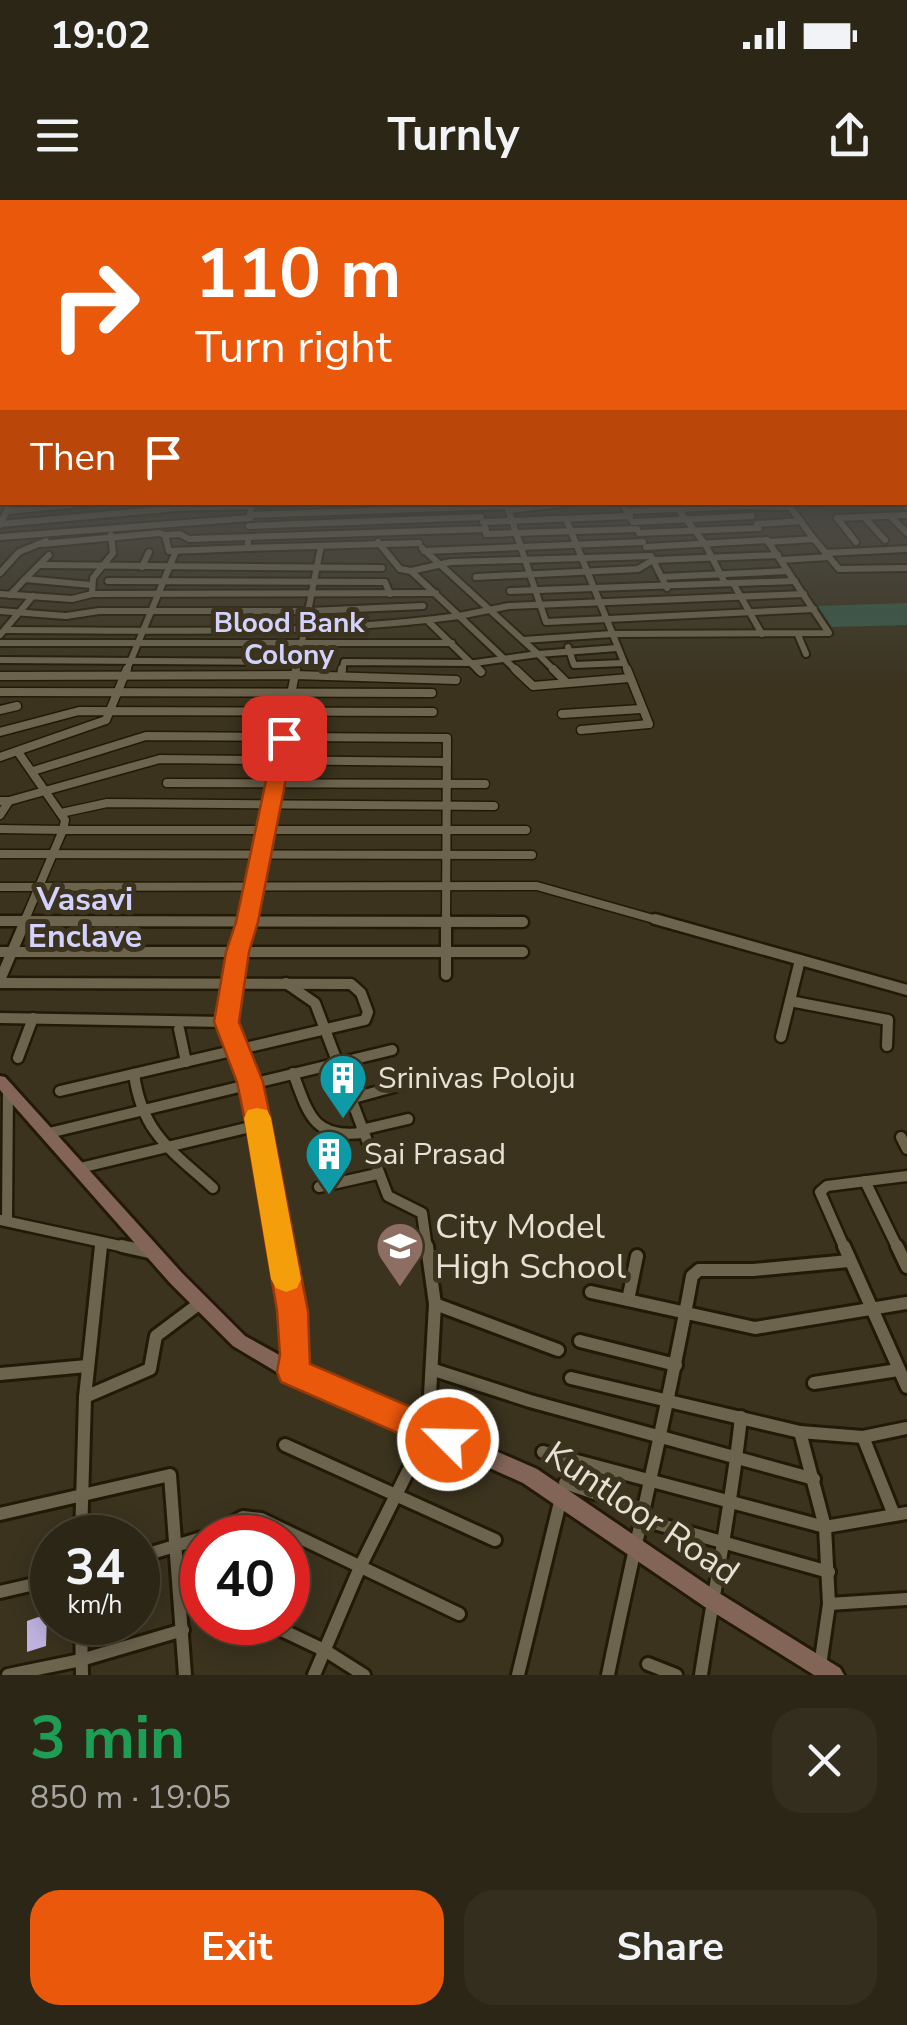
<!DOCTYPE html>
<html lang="en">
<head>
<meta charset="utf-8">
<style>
	body { margin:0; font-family:"Nunito Sans",sans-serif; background:#342e1f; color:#f1f3f6; height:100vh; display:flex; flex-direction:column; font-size:38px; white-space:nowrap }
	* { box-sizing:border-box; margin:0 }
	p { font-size:32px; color:#a6a5a1 }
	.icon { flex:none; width:55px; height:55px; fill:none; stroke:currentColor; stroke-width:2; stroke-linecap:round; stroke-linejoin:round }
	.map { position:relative; height:1475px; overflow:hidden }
	.drawer { display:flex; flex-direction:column; background:#2c2616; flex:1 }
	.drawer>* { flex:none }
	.hud { position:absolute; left:0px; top:0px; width:908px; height:305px; box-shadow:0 5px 25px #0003,0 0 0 2px #484335; background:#ea580c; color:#fff; overflow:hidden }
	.speed { position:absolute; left:30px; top:1315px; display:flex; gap:20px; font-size:50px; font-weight:700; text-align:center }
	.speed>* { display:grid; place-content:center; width:130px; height:130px; border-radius:50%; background:#2c2616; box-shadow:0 5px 25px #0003,0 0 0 2px #484335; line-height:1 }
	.speed small { font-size:25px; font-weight:400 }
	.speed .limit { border:15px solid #d22; background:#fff; color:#111 }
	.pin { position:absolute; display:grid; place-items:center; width:85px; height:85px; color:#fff; margin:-42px; border-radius:20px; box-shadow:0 5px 15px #0006 }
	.me { position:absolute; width:110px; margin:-55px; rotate:293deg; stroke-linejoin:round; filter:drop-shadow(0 0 8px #0008) }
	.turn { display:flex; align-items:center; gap:35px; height:210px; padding:0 30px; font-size:45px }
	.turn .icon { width:130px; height:130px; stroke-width:2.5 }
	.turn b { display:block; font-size:70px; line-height:85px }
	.then { display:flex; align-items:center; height:95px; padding:0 30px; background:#0003; gap:20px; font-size:38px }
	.round { display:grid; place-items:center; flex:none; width:105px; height:105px; border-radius:30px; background:#342e1f }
	.summary { display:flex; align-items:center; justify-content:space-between; height:170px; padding:0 30px }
	h1 { font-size:60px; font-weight:700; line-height:75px; color:#1e9e55 }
	.button { display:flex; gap:20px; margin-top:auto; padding:20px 30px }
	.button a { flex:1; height:115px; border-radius:30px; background:#ea580c; color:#fff; font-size:40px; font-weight:700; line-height:115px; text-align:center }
	.button a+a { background:#342e1f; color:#f1f3f6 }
	.status { display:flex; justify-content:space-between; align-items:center; height:70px; padding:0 50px; background:#2c2616; direction:ltr }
	.status svg { height:28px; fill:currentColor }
	header { display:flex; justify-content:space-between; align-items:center; height:130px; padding:0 30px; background:#2c2616; font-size:45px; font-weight:700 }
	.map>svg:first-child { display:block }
	.green { fill:#375a45 }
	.building { fill:#bfb4e0 }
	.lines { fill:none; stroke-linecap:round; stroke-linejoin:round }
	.street-far3-casing { stroke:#221a06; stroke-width:10 }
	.street-far2-casing { stroke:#221a06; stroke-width:11 }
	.street-far1-casing { stroke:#221a06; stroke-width:15 }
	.street-casing { stroke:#221a06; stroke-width:18 }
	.secondary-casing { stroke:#221a06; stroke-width:6 }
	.street-far3 { stroke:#6d644e; stroke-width:6 }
	.street-far2 { stroke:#6d644e; stroke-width:8 }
	.street-far1 { stroke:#6d644e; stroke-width:10 }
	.street { stroke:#6d644e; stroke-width:12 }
	.secondary { fill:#836558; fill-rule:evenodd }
	.route { fill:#ea580c; stroke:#983908; stroke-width:2.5 }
	.slow { fill:#f59e0b }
	.labels { text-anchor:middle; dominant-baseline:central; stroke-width:10; stroke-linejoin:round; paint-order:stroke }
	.far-neighbourhood-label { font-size:28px; font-weight:bold; fill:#d3d2fe; stroke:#3b331e }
	.poi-label { font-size:30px; fill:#e6e1d4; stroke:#3b331e; text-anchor:start }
	.neighbourhood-label { font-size:32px; font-weight:bold; fill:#d3d2fe; stroke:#3b331e }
	.near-poi-label { font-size:35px; fill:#e6e1d4; stroke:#3b331e; text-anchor:start }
	.near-street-label { font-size:35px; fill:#e6e1d4; stroke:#3b331e }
</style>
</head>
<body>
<div class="status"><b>19:02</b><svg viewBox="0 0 49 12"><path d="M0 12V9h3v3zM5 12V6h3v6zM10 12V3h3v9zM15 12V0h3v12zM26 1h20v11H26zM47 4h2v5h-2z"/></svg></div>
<header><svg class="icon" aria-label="menu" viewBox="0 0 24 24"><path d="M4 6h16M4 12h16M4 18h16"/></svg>Turnly<svg class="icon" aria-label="share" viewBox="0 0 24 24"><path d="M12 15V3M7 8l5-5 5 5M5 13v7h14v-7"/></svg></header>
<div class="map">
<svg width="907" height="1475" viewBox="0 0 907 1475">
	<rect width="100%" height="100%" fill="#3b331e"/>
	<polygon class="green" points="907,403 907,425 832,427 818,406"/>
	<polygon class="building" points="47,1414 46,1446 27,1452 27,1421"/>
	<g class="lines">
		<g class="street-far3-casing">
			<g id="street-far3">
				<polyline points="252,302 250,315 507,306 546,422 814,409"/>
				<polyline points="622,302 630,318"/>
				<polyline points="903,302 907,307"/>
				<polyline points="813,303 826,302"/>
				<polyline points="251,304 312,302"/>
				<polyline points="745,306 790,307 814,339"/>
				<polyline points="510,310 577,302"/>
				<polyline points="8,311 101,302"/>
				<polyline points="628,311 678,309"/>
				<polyline points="890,316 907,333"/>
				<polyline points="864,317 885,340"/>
				<polyline points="837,318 907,315"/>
				<polyline points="837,318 856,342"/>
				<polyline points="566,319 628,472"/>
				<polyline points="483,322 630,316"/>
				<polyline points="633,322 752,316"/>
				<polyline points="1,324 178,308 251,306"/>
				<polyline points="757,324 801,321"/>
				<polyline points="0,325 11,302"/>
				<polyline points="249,326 481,317"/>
				<polyline points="485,327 486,334 637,329"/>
				<polyline points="639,333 759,328"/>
				<polyline points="165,335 180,334 189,339 486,329"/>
				<polyline points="0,337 250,318"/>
				<polyline points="248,342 248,348 419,343"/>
				<polyline points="378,342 400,369 411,371"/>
				<polyline points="768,342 814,339 839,369 907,368"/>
				<polyline points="42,344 159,333 165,335 169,351 248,348"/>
				<polyline points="422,348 538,454"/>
				<polyline points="424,351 643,342"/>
				<polyline points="825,353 907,349"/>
				<polyline points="651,356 451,362 411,371 459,416 509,406 804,394"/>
				<polyline points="652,358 667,388"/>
				<polyline points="781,360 829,357"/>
				<polyline points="40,365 382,368"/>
				<polyline points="142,367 149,352"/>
				<polyline points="0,373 19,352 46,341"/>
				<polyline points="476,377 638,369 653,360 778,355"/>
				<polyline points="662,377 788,371"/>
				<polyline points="25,379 49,355"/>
				<polyline points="108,381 385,382 390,394"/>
				<polyline points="725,383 705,344 678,309 745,306 741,302"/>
				<polyline points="733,383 762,434"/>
				<polyline points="510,391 795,381"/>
				<polyline points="0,394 72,399 92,394 436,393"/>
				<polyline points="92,394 93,378 113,353 111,335"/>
				<polyline points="10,395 25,379 91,385"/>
				<polyline points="0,411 66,416 99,411 309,411 423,406"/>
				<polyline points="429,422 480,472"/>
				<path d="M5,430C157,430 309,436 459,416L518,472"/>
				<polyline points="0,435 33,396"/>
				<polyline points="798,435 806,454"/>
				<polyline points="523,440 612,434 829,433 767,340 646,347"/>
				<polyline points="0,443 452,443"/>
				<polyline points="568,447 574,465 623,463"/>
				<polyline points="0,460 298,462"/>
				<polyline points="126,472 176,351"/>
				<polyline points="296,472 321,346"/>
				<polyline points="342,472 344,462 475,463 538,454"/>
				<polyline points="556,472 538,454 617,448"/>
			</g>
		</g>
		<g class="street-far2-casing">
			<g id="street-far2">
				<polyline points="478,469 481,472"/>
				<polyline points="515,469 533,486 629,478"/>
				<polyline points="553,469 566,482"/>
				<polyline points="0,476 295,475 456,480"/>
				<polyline points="341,476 342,469"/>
				<polyline points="0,492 432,493"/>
				<polyline points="0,510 17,506"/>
				<polyline points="562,514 641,509"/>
				<polyline points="581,530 649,524 627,469"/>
				<polyline points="0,532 79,511 433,512"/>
				<polyline points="0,557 106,520 127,469"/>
				<polyline points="33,571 146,536 447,538 446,722"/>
				<polyline points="167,583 485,584"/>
				<polyline points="0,601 9,601 0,615"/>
				<polyline points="9,601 160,559 447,562"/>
				<polyline points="61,613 107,603 494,606"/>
				<polyline points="0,629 63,630 65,620 18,552"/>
				<polyline points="0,654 532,655"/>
				<polyline points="0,687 537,686 664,722"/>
				<polyline points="0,721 399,722"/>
				<polyline points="24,722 63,630 526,630"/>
				<polyline points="246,722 296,469"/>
			</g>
		</g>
		<g class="street-far1-casing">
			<g id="street-far1">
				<polyline points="247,719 226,822 253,906 281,1049"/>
				<polyline points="655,719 907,790"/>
				<polyline points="0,721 523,722"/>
				<polyline points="0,752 523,752"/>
				<polyline points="446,775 446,719"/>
				<polyline points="0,780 26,719"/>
				<polyline points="0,783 351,784 361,793 368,812 365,820 60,891"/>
				<polyline points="286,783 315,803 388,996 422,1013 427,1049"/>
				<polyline points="790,801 888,820 887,846"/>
				<polyline points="0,818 226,822"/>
				<polyline points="179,829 186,862"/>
				<polyline points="781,837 800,760"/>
				<polyline points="18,858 33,818"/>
				<path d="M293,873C308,913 313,939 362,933"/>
				<path d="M134,874C142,933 171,950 213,988"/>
				<polyline points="350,899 408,883"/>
				<polyline points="361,930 408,919"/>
				<polyline points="49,933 392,850"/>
				<polyline points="901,937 907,949"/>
				<polyline points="80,968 259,925"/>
				<polyline points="865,981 898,1049"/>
				<polyline points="319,987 377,974"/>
				<polyline points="0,1020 134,1049"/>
				<polyline points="7,1020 8,888"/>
				<polyline points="100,1049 101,1042"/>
				<polyline points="845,1049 820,992 827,986 907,976"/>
			</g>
		</g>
		<g class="street-casing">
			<g id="street">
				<polyline points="122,1046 153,1053"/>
				<polyline points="281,1046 295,1125 293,1172"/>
				<polyline points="844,1046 907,1187"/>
				<polyline points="897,1046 907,1067"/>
				<polyline points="591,1092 755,1128 907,1103"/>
				<polyline points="628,1100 637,1056"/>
				<polyline points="435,1104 558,1150"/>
				<polyline points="580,1141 676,1165"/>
				<polyline points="434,1170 530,1201 814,1279"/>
				<polyline points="0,1174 87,1166"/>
				<polyline points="571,1178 800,1232 863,1237 907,1228"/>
				<polyline points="814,1183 898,1170"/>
				<polyline points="85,1197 150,1169 156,1136 200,1103"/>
				<polyline points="800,1232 825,1327 829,1404 907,1399"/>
				<polyline points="863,1237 894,1315"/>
				<polyline points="285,1245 495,1340"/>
				<polyline points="543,1252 825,1327 907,1313"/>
				<polyline points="565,1283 642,1309"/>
				<polyline points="0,1314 170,1275 185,1475"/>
				<polyline points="640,1319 829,1372"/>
				<polyline points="81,1338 85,1197 101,1046"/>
				<polyline points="205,1338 243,1317 261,1319 459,1414"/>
				<polyline points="138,1357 202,1338"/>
				<polyline points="0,1392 52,1380"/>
				<polyline points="180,1396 202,1396"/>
				<polyline points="81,1422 82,1475"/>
				<polyline points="265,1422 326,1451 364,1475"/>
				<polyline points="648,1464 676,1475"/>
				<polyline points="820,1466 829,1404"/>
				<polyline points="8,1475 81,1460 183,1430"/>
				<polyline points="314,1475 360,1367 428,1231 435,1104 427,1046"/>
				<polyline points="518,1475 561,1298"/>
				<path d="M608,1475C635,1342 668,1210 692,1076L699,1070H753L849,1061"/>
				<path d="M701,1475C714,1389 732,1304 741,1217"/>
			</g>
		</g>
		<g class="secondary-casing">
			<polygon id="secondary" points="0,876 5,877 182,1073 245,1136 292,1162 537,1269 719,1393 840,1468 844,1475 814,1475 705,1407 523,1283 280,1174 233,1146 170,1083 0,890"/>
		</g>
		<use href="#street-far3" class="street-far3"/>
		<use href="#street-far2" class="street-far2"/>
		<use href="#street-far1" class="street-far1"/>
		<use href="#street" class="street"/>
		<use href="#secondary" class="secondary"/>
	</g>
	<linearGradient id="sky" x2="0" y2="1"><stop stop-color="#201c10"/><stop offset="0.58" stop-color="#4f504c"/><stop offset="1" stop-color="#4f504c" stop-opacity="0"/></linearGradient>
	<rect width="907" height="485" fill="url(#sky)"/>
	<polygon class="route" points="284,532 294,538 258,722 249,752 239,822 263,882 272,926 308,1111 310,1164 460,1228 464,1240 460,1251 448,1255 281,1182 277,1172 280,1155 277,1111 246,926 237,882 214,822 226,752 236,722 275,538"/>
	<polygon class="slow" points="257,908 267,910 271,918 301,1079 297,1088 286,1092 276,1088 271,1079 244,918 248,910"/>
	<defs>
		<g id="building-pin" transform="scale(2.5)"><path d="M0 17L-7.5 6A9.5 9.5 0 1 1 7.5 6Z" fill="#0f9aa8" stroke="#3b331e"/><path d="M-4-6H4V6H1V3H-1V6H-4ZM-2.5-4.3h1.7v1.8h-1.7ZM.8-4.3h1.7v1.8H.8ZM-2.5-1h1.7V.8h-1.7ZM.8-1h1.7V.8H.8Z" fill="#fff"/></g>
		<g id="school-pin" transform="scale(2.5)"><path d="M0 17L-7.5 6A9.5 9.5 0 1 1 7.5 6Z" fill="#8d6e63" stroke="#3b331e"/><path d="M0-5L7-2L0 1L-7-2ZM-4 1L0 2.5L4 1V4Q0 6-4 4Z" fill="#fff"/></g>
	</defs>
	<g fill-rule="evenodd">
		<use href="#building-pin" x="343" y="878"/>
		<use href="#building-pin" x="329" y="954"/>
		<use href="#school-pin" x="400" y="1046"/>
	</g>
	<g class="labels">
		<g class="far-neighbourhood-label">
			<text x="289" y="423">Blood Bank<tspan x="289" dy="32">Colony</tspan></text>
		</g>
		<g class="poi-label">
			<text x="378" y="878">Srinivas Poloju</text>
			<text x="364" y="954">Sai Prasad</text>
		</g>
		<g class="neighbourhood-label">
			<text x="85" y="699">Vasavi<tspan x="85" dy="37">Enclave</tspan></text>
		</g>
		<g class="near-poi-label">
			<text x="435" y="1026">City Model<tspan x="435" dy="40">High School</tspan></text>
		</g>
		<g class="near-street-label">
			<text transform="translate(642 1313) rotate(34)">Kuntloor Road</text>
		</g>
	</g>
</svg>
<div class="speed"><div>34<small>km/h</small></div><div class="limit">40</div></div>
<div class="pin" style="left:284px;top:538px;background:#d93025"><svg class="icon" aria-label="arrive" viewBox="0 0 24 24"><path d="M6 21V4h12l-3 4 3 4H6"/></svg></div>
<svg class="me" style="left:448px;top:1240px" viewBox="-20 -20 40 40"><circle r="17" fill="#ea580c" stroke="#fff" stroke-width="3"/><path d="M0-11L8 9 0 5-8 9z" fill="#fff"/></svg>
<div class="hud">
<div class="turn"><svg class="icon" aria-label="right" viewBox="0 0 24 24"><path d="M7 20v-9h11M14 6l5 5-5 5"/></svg><div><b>110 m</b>Turn right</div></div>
<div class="then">Then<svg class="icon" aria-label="arrive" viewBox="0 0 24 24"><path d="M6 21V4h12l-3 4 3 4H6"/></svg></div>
</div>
</div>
<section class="drawer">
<div class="summary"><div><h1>3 min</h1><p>850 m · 19:05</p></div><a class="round"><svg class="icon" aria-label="close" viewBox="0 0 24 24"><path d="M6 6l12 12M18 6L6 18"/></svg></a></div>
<div class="button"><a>Exit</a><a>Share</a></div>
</section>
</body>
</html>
